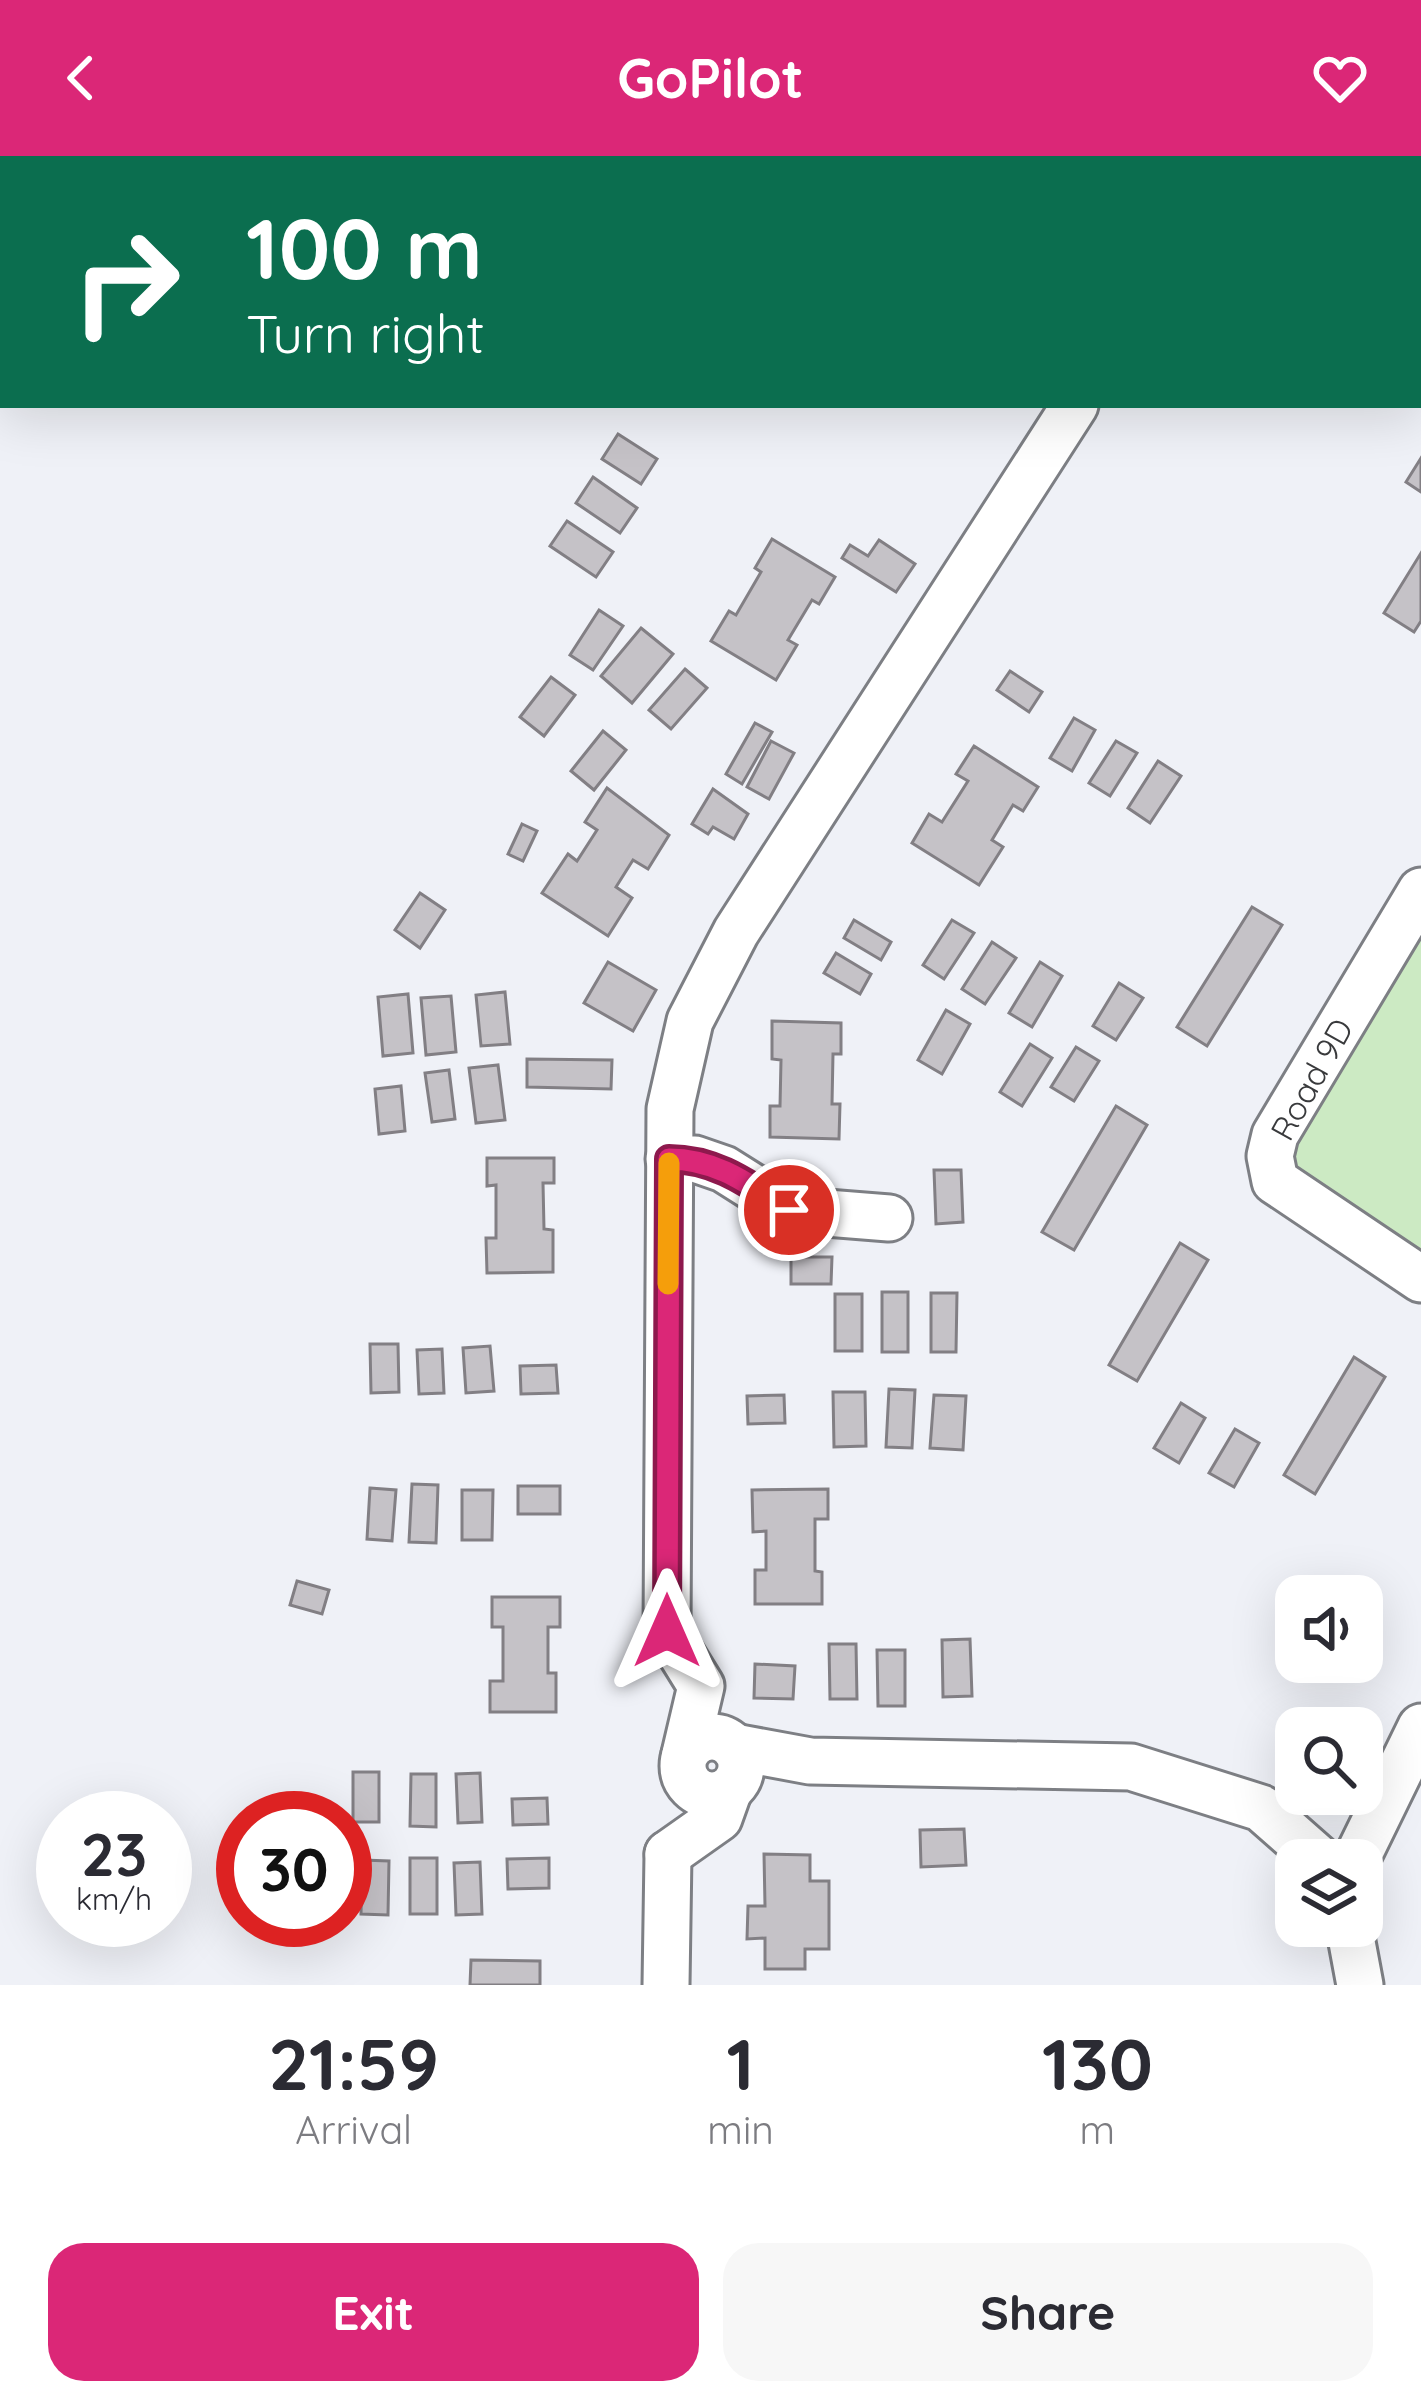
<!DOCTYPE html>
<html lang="en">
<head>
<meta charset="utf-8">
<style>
	body { margin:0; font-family:Quicksand,sans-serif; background:#f7f7f7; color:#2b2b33; height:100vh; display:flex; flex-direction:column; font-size:45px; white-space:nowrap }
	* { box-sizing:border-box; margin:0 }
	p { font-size:39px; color:#7c7c81 }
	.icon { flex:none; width:66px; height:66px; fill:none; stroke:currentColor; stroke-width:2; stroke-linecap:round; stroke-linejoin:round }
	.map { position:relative; height:1829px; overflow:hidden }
	.panel { display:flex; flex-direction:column; background:#fff; flex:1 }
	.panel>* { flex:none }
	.guide { position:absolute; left:0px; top:0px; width:1422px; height:252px; box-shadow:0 12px 48px #0002; background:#0b6e4f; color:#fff; overflow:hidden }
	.fabs { position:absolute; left:1275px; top:1419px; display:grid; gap:24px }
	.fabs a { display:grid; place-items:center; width:108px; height:108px; border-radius:24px; background:#fff; box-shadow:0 12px 48px #0002; font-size:60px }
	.speed { position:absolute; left:36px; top:1635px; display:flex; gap:24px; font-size:60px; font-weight:700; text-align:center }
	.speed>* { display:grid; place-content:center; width:156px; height:156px; border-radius:50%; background:#fff; box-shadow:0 12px 48px #0002; line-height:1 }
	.speed small { font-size:30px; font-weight:400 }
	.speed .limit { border:18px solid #d22; background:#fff; color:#111 }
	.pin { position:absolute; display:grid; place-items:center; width:102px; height:102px; color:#fff; margin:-51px; border:6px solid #fff; border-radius:50%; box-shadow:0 3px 12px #0007 }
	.me { position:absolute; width:132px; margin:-66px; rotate:0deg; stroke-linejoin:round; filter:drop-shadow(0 0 9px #0008) }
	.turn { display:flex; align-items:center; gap:42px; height:252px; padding:0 48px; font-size:54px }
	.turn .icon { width:156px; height:156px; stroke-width:2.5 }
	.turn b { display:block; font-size:84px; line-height:102px }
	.eta { display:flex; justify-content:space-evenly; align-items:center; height:204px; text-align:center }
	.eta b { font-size:72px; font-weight:700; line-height:84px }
	.button { display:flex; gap:24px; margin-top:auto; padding:24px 48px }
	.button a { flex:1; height:138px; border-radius:36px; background:#db2777; color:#fff; font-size:48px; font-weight:700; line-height:138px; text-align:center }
	.button a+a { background:#f7f7f7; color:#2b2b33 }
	header { display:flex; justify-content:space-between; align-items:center; height:156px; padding:0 48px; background:#db2777; color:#fff; font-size:54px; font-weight:700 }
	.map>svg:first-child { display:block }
	.green { fill:#cceac3 }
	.building { fill:#c5c2c7; stroke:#827f84; stroke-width:3 }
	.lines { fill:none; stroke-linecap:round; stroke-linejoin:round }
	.minor-casing { stroke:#7d7f84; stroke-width:51 }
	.minor { stroke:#fff; stroke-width:45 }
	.route-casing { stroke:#8e194d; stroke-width:30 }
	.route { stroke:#db2777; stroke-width:21 }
	.slow { stroke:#f59e0b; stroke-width:21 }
	.labels { text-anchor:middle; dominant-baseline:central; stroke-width:9; stroke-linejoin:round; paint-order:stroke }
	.street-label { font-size:33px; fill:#393a3c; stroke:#fff }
</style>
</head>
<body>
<header><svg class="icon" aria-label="back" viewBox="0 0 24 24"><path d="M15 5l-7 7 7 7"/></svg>GoPilot<svg class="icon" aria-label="heart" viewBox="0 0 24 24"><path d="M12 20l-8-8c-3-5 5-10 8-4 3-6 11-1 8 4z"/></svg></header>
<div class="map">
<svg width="1421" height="1829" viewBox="0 0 1421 1829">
	<rect width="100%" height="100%" fill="#eff1f7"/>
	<polygon class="green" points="1421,752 1421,1113 1286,1021 1285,985"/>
	<g class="building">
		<polygon points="1357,0 1421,0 1421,6 1413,2 1355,3"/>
		<polygon points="618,278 657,303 641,328 602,303"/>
		<polygon points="1421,302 1421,336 1406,326"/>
		<polygon points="593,321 637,352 620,377 576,347"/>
		<polygon points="567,365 613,396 596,421 550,390"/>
		<polygon points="772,383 835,421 819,448 812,444 788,484 797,489 776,524 711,485 729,455 736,459 761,416 755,412"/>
		<polygon points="879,384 915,408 896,436 842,402 850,389 868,400"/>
		<polygon points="1421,397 1421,465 1414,476 1384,457"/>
		<polygon points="599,454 623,470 593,514 570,499"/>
		<polygon points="641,472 673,498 632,547 601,520"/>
		<polygon points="685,513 707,532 671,573 649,554"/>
		<polygon points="1010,515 1042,536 1029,556 997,534"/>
		<polygon points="551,521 575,539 544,580 520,561"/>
		<polygon points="1074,562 1095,574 1072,615 1050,602"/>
		<polygon points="755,567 772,576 742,628 726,618"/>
		<polygon points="603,575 626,594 594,634 571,615"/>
		<polygon points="771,585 794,597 769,643 747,631"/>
		<polygon points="1116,585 1137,597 1110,640 1089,627"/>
		<polygon points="974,590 1038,631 1023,655 1013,649 992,684 1003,691 979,729 912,687 929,658 942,666 968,625 956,618"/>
		<polygon points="1158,605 1181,620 1150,667 1128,652"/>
		<polygon points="607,632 669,679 648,713 633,704 616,731 632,742 608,780 542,737 568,698 577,705 597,674 585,666"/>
		<polygon points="713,633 748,658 734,683 713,671 708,678 692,668"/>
		<polygon points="522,668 537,675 523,705 508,698"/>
		<polygon points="420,737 445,754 420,792 395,774"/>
		<polygon points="1252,751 1282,769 1207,890 1177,871"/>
		<polygon points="854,764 891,786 881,804 844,782"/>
		<polygon points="952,764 974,777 944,823 923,809"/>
		<polygon points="992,786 1016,802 985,848 962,833"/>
		<polygon points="836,797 871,818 860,838 824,817"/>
		<polygon points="608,806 656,834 633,875 584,847"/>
		<polygon points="1040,806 1062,820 1032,871 1009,857"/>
		<polygon points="1119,827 1143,842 1116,884 1093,870"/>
		<polygon points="505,836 510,888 481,890 476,839"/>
		<polygon points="408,838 413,897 383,900 378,841"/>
		<polygon points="451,840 456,896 426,899 421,842"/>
		<polygon points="946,854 970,868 942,918 918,904"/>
		<polygon points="772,865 841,867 841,898 833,898 832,948 840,948 839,983 770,981 770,950 780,950 781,904 772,903"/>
		<polygon points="1030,888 1052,902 1022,950 1000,936"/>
		<polygon points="1076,891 1099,905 1074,945 1051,931"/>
		<polygon points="527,903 612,904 611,933 527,931"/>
		<polygon points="498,909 505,964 476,967 469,912"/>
		<polygon points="449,914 455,963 432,966 425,917"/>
		<polygon points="401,930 405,975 379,978 375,933"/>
		<polygon points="1116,950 1147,969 1074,1094 1042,1076"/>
		<polygon points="487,1002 554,1002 554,1027 543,1027 544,1073 553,1074 553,1116 487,1117 486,1082 496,1082 496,1029 487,1030"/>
		<polygon points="934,1014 961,1014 963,1066 936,1068"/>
		<polygon points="1180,1087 1208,1104 1137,1225 1109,1209"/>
		<polygon points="791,1101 832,1101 831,1128 791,1128"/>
		<rect x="882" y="1136" width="26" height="60"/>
		<polygon points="931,1137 957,1137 956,1196 931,1196"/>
		<rect x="835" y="1138" width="27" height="57"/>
		<polygon points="370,1188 398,1188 399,1236 371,1237"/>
		<polygon points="490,1190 494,1235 466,1237 463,1192"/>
		<polygon points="442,1193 444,1237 419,1238 417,1194"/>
		<polygon points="1354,1201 1385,1221 1315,1338 1284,1319"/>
		<polygon points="556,1209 558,1237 521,1238 520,1210"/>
		<polygon points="889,1233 915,1234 912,1292 886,1291"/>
		<polygon points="833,1236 865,1236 866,1290 834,1291"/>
		<polygon points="784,1239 785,1267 748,1268 747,1240"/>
		<polygon points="934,1239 966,1240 963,1294 930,1292"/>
		<polygon points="1181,1247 1205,1262 1179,1307 1154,1292"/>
		<polygon points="1235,1273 1259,1287 1234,1331 1209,1317"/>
		<polygon points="412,1328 438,1329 436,1387 409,1386"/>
		<rect x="518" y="1330" width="42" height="28"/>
		<polygon points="370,1332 396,1334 392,1385 367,1383"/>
		<polygon points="828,1333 828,1363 815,1363 815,1415 822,1416 822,1448 755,1448 755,1414 766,1414 766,1375 753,1376 752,1334"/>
		<polygon points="462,1334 493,1334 492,1384 462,1384"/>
		<polygon points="297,1425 329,1434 322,1458 290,1449"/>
		<polygon points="492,1441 560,1441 560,1471 548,1471 548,1517 556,1517 556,1556 490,1556 490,1525 503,1525 503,1471 492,1471"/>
		<polygon points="970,1483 972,1540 943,1541 942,1484"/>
		<polygon points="829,1488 856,1488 857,1543 830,1543"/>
		<polygon points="877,1494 905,1494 905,1550 878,1550"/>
		<polygon points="755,1508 795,1510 793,1543 754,1542"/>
		<rect x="353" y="1616" width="26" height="50"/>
		<polygon points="480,1617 482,1666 458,1667 456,1618"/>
		<polygon points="411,1618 436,1618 436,1671 410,1670"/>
		<polygon points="547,1642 548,1668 513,1669 512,1643"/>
		<polygon points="964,1673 966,1709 921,1711 920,1674"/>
		<polygon points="764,1698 810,1699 810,1725 829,1725 829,1793 805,1793 805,1813 765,1813 765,1782 747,1783 748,1750 765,1750"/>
		<rect x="410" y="1702" width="27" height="56"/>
		<polygon points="549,1702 549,1732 508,1733 507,1703"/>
		<polygon points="362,1704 389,1705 388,1759 361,1758"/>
		<polygon points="480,1706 482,1758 456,1759 454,1707"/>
		<polygon points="471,1804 540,1805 540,1829 470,1829"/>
	</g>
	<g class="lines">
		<g class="minor-casing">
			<g id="minor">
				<polyline points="1233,3 1235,0"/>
				<polyline points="1421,735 1275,979 1270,1000 1275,1025 1421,1123"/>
				<polyline points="669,1003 695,1003 724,1013 789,1054 889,1062"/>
				<circle cx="712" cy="1610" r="29"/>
				<polyline points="734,1591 810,1605 1131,1611 1261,1652 1320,1704"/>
				<polyline points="685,1598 701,1530 667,1475 670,953 690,865 736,776 1075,249"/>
				<polyline points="668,1698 719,1662 729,1634"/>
				<polyline points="1356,1704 1421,1571"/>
				<polyline points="1349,1770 1360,1829"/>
				<polyline points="666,1829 668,1698"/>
			</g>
		</g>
		<use href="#minor" class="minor"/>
	</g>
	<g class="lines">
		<g class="route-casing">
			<path id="route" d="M667,1475L669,1003C717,1003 750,1029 789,1054"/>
		</g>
		<use href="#route" class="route"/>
		<polyline class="slow" points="668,1128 669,1007"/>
	</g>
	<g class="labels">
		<g class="street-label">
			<text transform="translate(1311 923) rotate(-61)">Road 9D</text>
		</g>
	</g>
</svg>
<div class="fabs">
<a><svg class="icon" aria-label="sound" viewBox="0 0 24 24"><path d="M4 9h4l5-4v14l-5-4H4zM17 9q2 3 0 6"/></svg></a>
<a><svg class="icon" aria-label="search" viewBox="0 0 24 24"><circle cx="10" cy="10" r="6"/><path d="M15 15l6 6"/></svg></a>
<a><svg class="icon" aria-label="layers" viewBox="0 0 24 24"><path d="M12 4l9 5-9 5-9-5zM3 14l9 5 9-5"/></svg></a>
</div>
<div class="speed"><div>23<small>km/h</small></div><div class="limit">30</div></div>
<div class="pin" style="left:789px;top:1054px;background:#d93025"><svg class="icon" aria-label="arrive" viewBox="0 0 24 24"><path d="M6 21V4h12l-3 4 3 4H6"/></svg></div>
<svg class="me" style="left:667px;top:1475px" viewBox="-20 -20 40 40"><path d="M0-17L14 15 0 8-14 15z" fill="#db2777" stroke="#fff" stroke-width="4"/></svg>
<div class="guide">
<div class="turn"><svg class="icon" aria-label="right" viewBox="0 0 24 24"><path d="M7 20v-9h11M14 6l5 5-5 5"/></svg><div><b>100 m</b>Turn right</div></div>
</div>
</div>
<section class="panel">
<div class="eta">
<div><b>21:59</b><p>Arrival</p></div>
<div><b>1</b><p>min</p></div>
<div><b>130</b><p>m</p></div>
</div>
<div class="button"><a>Exit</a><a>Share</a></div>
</section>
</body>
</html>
